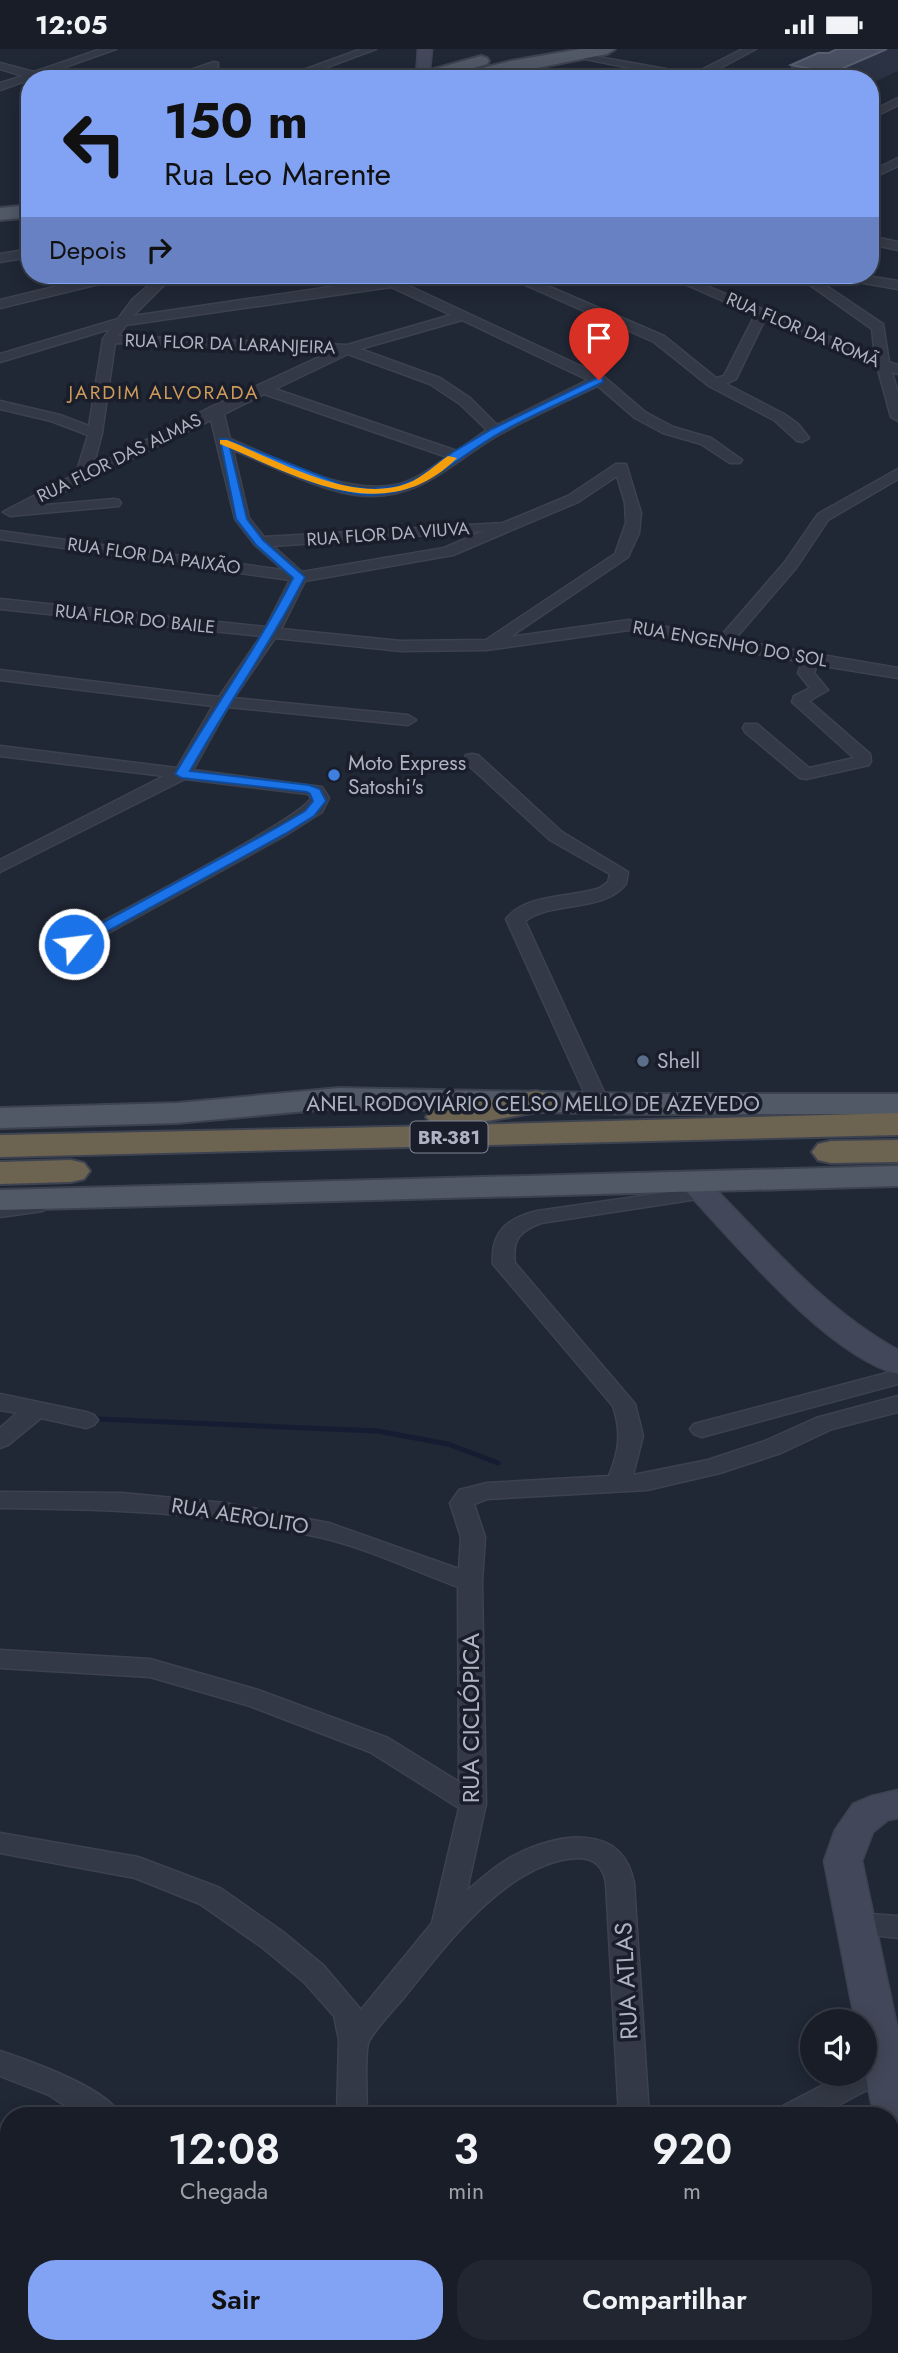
<!DOCTYPE html>
<html lang="pt">
<head>
<meta charset="utf-8">
<style>
	body { margin:0; font-family:Jost,sans-serif; background:#212630; color:#f1f3f6; height:100vh; display:flex; flex-direction:column; font-size:26px; white-space:nowrap }
	* { box-sizing:border-box; margin:0 }
	p { font-size:23px; color:#9fa2a8 }
	.icon { flex:none; width:38px; height:38px; fill:none; stroke:currentColor; stroke-width:2; stroke-linecap:round; stroke-linejoin:round }
	.map { position:relative; flex:1; overflow:hidden }
	.drawer { position:absolute; left:0px; top:2058px; width:900px; height:247px; display:flex; flex-direction:column; background:#181d28; border-radius:28px 28px 0 0; box-shadow:0 4px 18px #0003,0 0 0 2px #363b45 }
	.drawer>* { flex:none }
	.guide { position:absolute; left:21px; top:21px; width:858px; height:214px; border-radius:28px; box-shadow:0 4px 18px #0003,0 0 0 2px #363b45; background:#82a2f3; color:#111; overflow:hidden }
	.controls { position:absolute; left:800px; top:1960px; display:grid; gap:14px }
	.controls a { display:grid; place-items:center; width:77px; height:77px; border-radius:50%; background:#181d28; box-shadow:0 4px 18px #0003,0 0 0 2px #363b45; font-size:35px }
	.pin { position:absolute; display:grid; place-items:center; width:60px; height:60px; color:#fff; margin:-72px -30px; border-radius:50% 50% 50% 0; rotate:-45deg; box-shadow:0 0 7px #0007 }
	.pin .icon { rotate:45deg }
	.me { position:absolute; width:77px; margin:-38px; rotate:61deg; stroke-linejoin:round; filter:drop-shadow(0 0 5px #0008) }
	.turn { display:flex; align-items:center; gap:24px; height:147px; padding:0 28px; font-size:32px }
	.turn .icon { width:91px; height:91px; stroke-width:2.5 }
	.turn b { display:block; font-size:49px; line-height:60px }
	.then { display:flex; align-items:center; height:66px; padding:0 28px; background:#0003; gap:14px; font-size:26px }
	.eta { display:flex; justify-content:space-evenly; align-items:center; height:119px; text-align:center }
	.eta b { font-size:42px; font-weight:600; line-height:49px }
	.button { display:flex; gap:14px; margin-top:auto; padding:14px 28px }
	.button a { flex:1; height:80px; border-radius:28px; background:#82a2f3; color:#111; font-size:28px; font-weight:600; line-height:80px; text-align:center }
	.button a+a { background:#212630; color:#f1f3f6 }
	.status { display:flex; justify-content:space-between; align-items:center; height:49px; padding:0 35px; background:#181d28; direction:ltr }
	.status svg { height:19px; fill:currentColor }
	.map>svg:first-child { display:block }
	.lines { fill:none; stroke-linecap:round; stroke-linejoin:round }
	.stream { stroke:#151d32; stroke-width:5 }
	.street-casing { stroke:#3d4250; stroke-width:3 }
	.secondary-casing { stroke:#3d4250; stroke-width:3 }
	.primary-casing { stroke:#3d4250; stroke-width:4 }
	.highway-casing { stroke:#3e4351; stroke-width:4 }
	.street { fill:#333946; fill-rule:evenodd }
	.secondary { fill:#424859; fill-rule:evenodd }
	.primary { fill:#515866; fill-rule:evenodd }
	.highway { fill:#6c6451; fill-rule:evenodd }
	.wall { fill:#3b4254 }
	.shaded-wall { fill:#2b3243 }
	.building { fill:#474f60; stroke:#575e70; stroke-width:2 }
	.route { fill:#1a73e8; stroke:#114b97; stroke-width:2 }
	.slow { fill:#f59e0b }
	.shop-dot { fill:#3f7fe0; stroke:#191e2a; stroke-width:2.5 }
	.service-dot { fill:#5c6f8a; stroke:#191e2a; stroke-width:2.5 }
	.labels { text-anchor:middle; dominant-baseline:central; stroke-width:7; stroke-linejoin:round; paint-order:stroke }
	.far-street-label { font-size:18px; fill:#aeb3c3; stroke:#191e2a }
	.far-neighbourhood-label { font-size:19px; letter-spacing:2px; fill:#ce9b5d; stroke:#191e2a }
	.shield { fill:#191e2a; stroke:#818695; stroke-width:2 }
	.shield-label { font-size:19px; font-weight:bold; fill:#aeb3c3 }
	.poi-label { font-size:21px; fill:#aeb3c3; stroke:#191e2a; text-anchor:start }
	.street-label { font-size:21px; fill:#aeb3c3; stroke:#191e2a }
	.near-street-label { font-size:24px; fill:#aeb3c3; stroke:#191e2a }
</style>
</head>
<body>
<div class="status"><b>12:05</b><svg viewBox="0 0 49 12"><path d="M0 12V9h3v3zM5 12V6h3v6zM10 12V3h3v9zM15 12V0h3v12zM26 1h20v11H26zM47 4h2v5h-2z"/></svg></div>
<div class="map">
<svg width="898" height="2304" viewBox="0 0 898 2304">
	<rect width="100%" height="100%" fill="#202735"/>
	<g class="lines">
		<polyline class="stream" points="97,1370 377,1382 448,1395 498,1414"/>
		<g class="street-casing">
			<g id="street">
				<polygon points="101,0 116,0 0,41 0,34 23,27 0,20 0,14 34,23"/>
				<polygon points="361,0 376,0 295,30 279,30"/>
				<polygon points="743,0 756,0 705,27 708,30 684,30 566,6 571,3 693,25"/>
				<polygon points="214,13 218,14 218,18 181,30 164,30"/>
				<polygon points="898,49 898,56 870,70 870,63"/>
				<polygon points="898,109 898,117 870,130 870,123"/>
				<polygon points="870,187 898,193 898,201 870,195"/>
				<polygon points="30,200 30,208 0,213 0,205"/>
				<polygon points="118,226 155,226 149,230 95,236 0,259 0,251 95,228"/>
				<path d="M161,226H174L133,267L391,229L435,226H522L664,287L716,329L724,327L755,266L664,226H680L875,307L872,280L796,226H810L883,275L889,313L898,316V325L892,323L898,344V372L891,368L877,317L765,270L736,330L726,335L784,365L798,375L809,389L802,393L797,392L774,371L709,337L654,293L523,235L458,231L407,236L604,328L645,363L673,378L711,389L742,411L740,414H730L701,395L663,384L635,369L598,337C566,352 533,367 502,384C456,409 426,448 369,447C329,447 271,416 233,401L249,469L264,488L503,474L568,447L616,415H626L641,464L639,484L628,508L510,588L629,571L720,588L785,513L818,465L898,420V430L828,471L796,519L734,591L898,619V629L817,616L814,624L828,641L809,652L870,705L871,712L869,716L806,730L800,729L745,683L743,679L745,675H757L809,719L854,709L792,653L794,647L810,639L798,624L802,613L629,581L486,601L401,602L275,589L234,649L408,666L416,671L408,676L228,658L193,721L322,738L329,749L322,763L286,786L81,899H67L65,895L67,891C101,873 303,769 311,749L308,745L185,730L0,823V811L164,727L0,707V697L177,719L213,657L0,631V621L219,648L261,587L0,560V550L266,578L290,531L0,490V482L283,521L255,496L235,470L211,371L35,457L114,450L119,451L121,454L119,457L10,467L3,463L76,425L88,386L51,372L0,360V352L60,366L89,377L103,290L110,280L0,313V305L118,270L133,250ZM391,238L451,266L347,296L118,287L126,276ZM462,271L588,331L497,376L470,349L440,329L360,300ZM115,294L330,303L211,358L93,418L102,384ZM348,305L430,335L460,355L487,381L457,402L275,340ZM264,345L447,408C431,419 415,432 395,436C342,446 279,410 230,390L224,365ZM617,427L625,454L626,474L615,505L486,591L401,592L281,580L305,532L453,506L578,453ZM484,482L444,499L302,523L273,497Z"/>
				<polygon points="834,226 860,226 898,232 898,240 840,230"/>
				<path d="M472,705L478,706L562,783L628,823L626,835C602,864 554,851 525,872L609,1054L606,1058H592L589,1054L506,870C526,844 571,849 600,839L608,833L610,825L550,791L466,714L464,710L466,706Z"/>
				<path d="M704,1138L711,1140L714,1144L711,1148L541,1174C520,1182 512,1190 515,1214L635,1355L643,1387L633,1426L708,1411L765,1392L816,1369L898,1347V1363L832,1380L781,1404L720,1424L647,1441L487,1450L474,1455L485,1488L482,1533L486,1755L467,1842C482,1829 497,1815 515,1806C557,1785 622,1772 634,1834L649,2067H619L606,1834C603,1818 595,1809 578,1809C508,1812 446,1896 406,1946C394,1961 378,1976 369,1992C364,2001 367,2053 367,2067H337L339,1991L334,1967L304,1933L263,1899L200,1855L135,1829L0,1804V1784L138,1808L220,1839L283,1883L324,1917L361,1961L432,1874L459,1759L370,1703L250,1657L150,1628L0,1619V1601L150,1610L258,1641L388,1689L459,1733L458,1538C415,1522 366,1499 323,1489C213,1463 111,1460 0,1459V1443L122,1444L225,1454L329,1474L459,1520L461,1488L450,1454L459,1441L487,1434L609,1427C619,1402 622,1384 613,1357L493,1215C490,1183 508,1169 537,1162Z"/>
				<polygon points="36,1152 43,1154 47,1158 43,1162 0,1168 0,1156"/>
				<polygon points="898,1321 898,1335 702,1388 694,1385 690,1380 694,1375"/>
				<polygon points="0,1345 86,1363 94,1366 98,1371 94,1376 86,1379 41,1369 8,1396 0,1399 0,1379 17,1364 0,1361"/>
				<polygon points="856,1864 898,1867 898,1889 846,1883 842,1875 846,1867"/>
				<path d="M0,2002C30,2012 107,2039 121,2067H81L49,2046L0,2027Z"/>
				<polygon points="885,2005 895,2008 898,2014 895,2026 818,2067 776,2067 781,2058 844,2025 864,2025 864,2014"/>
				<polygon points="251,2296 284,2296 288,2304 255,2304"/>
				<polygon points="337,2296 380,2296 376,2304 333,2304"/>
			</g>
		</g>
		<g class="secondary-casing">
			<g id="secondary">
				<polygon points="418,0 432,0 429,30 416,28"/>
				<path d="M693,1124L703,1127C764,1189 822,1259 898,1301V1325C826,1306 735,1194 683,1139L678,1133L683,1127Z"/>
				<polygon points="898,1741 898,1769 888,1771 873,1783 862,1812 898,1982 898,2100 891,2097 891,2067 874,2067 864,2019 864,1972 855,1972 824,1812 835,1781 853,1755 872,1747"/>
			</g>
		</g>
		<g class="primary-casing">
			<g id="primary">
				<polygon points="580,0 615,0 607,5 481,30 452,30 454,26 511,12"/>
				<polygon points="481,7 487,9 489,12 487,15 438,30 411,30 413,26"/>
				<polygon points="30,156 30,168 0,171 0,159"/>
				<polygon points="339,1039 642,1045 898,1045 898,1065 642,1065 339,1059 177,1074 0,1079 0,1059 177,1054"/>
				<polygon points="898,1117 898,1137 0,1161 0,1141"/>
			</g>
		</g>
		<g class="highway-casing">
			<g id="highway">
				<polygon points="536,1042 549,1045 554,1053 549,1061 464,1076 898,1064 898,1086 0,1108 0,1086 435,1077 426,1068 432,1060"/>
				<polygon points="898,1091 898,1113 831,1114 818,1111 812,1103 818,1095 831,1092"/>
				<polygon points="71,1111 84,1114 90,1122 84,1130 71,1133 0,1135 0,1113"/>
			</g>
		</g>
		<use href="#street" class="street"/>
		<use href="#secondary" class="secondary"/>
		<use href="#primary" class="primary"/>
		<use href="#highway" class="highway"/>
	</g>
	<polygon class="wall" points="829,4 870,30 790,30 791,16"/>
	<polygon class="shaded-wall" points="887,0 898,0 898,22 870,35 870,30 831,30 832,24"/>
	<polygon class="building" points="837,0 887,0 832,24 791,16 818,4 829,4"/>
	<path class="route" d="M599,328L603,329V333C568,351 531,366 498,385C454,410 425,445 371,446C332,447 268,414 230,399L247,470L263,491L305,528C271,595 227,656 190,722L309,736L320,740L326,752L314,767L285,785L79,898H69V892L276,779L305,762L313,752L310,745L307,743L182,729L175,725C214,659 258,597 293,529L256,496L236,470L220,390H227L346,437L369,440L397,437L417,430L453,403L492,380Z"/>
	<path class="slow" d="M220,391H227C277,411 354,456 408,434C422,429 436,415 448,407L457,409C385,481 298,427 220,395Z"/>
	<circle class="shop-dot" cx="334" cy="726" r="7"/>
	<circle class="service-dot" cx="643" cy="1012" r="7"/>
	<g class="labels">
		<g class="far-street-label">
			<text transform="translate(803 281) rotate(23)">RUA FLOR DA ROMÃ</text>
			<text transform="translate(230 295) rotate(2)">RUA FLOR DA LARANJEIRA</text>
			<text transform="translate(119 409) rotate(-26)">RUA FLOR DAS ALMAS</text>
			<text transform="translate(388 485) rotate(-4)">RUA FLOR DA VIUVA</text>
			<text transform="translate(154 507) rotate(8)">RUA FLOR DA PAIXÃO</text>
			<text transform="translate(135 570) rotate(6)">RUA FLOR DO BAILE</text>
			<text transform="translate(730 595) rotate(10)">RUA ENGENHO DO SOL</text>
		</g>
		<g class="far-neighbourhood-label">
			<text x="164" y="343">JARDIM ALVORADA</text>
		</g>
		<rect class="shield" x="410.5" y="1072.5" width="77" height="31" rx="5"/>
		<g class="shield-label">
			<text x="449" y="1088">BR-381</text>
		</g>
		<g class="poi-label">
			<text x="348" y="714">Moto Express<tspan x="348" dy="24">Satoshi's</tspan></text>
			<text x="657" y="1012">Shell</text>
		</g>
		<g class="street-label">
			<text x="533" y="1055">ANEL RODOVIÁRIO CELSO MELLO DE AZEVEDO</text>
			<text transform="translate(240 1467) rotate(9)">RUA AEROLITO</text>
		</g>
		<g class="near-street-label">
			<text transform="translate(470 1669) rotate(-90)">RUA CICLÓPICA</text>
			<text transform="translate(626 1932) rotate(-93)">RUA ATLAS</text>
		</g>
	</g>
</svg>
<div class="controls">
<a><svg class="icon" aria-label="sound" viewBox="0 0 24 24"><path d="M4 9h4l5-4v14l-5-4H4zM17 9q2 3 0 6"/></svg></a>
</div>
<div class="pin" style="left:599px;top:331px;background:#d93025"><svg class="icon" aria-label="arrive" viewBox="0 0 24 24"><path d="M6 21V4h12l-3 4 3 4H6"/></svg></div>
<svg class="me" style="left:74px;top:895px" viewBox="-20 -20 40 40"><circle r="17" fill="#1a73e8" stroke="#fff" stroke-width="3"/><path d="M0-11L8 9 0 5-8 9z" fill="#fff"/></svg>
<div class="guide">
<div class="turn"><svg class="icon" aria-label="left" viewBox="0 0 24 24"><path d="M17 20v-9H6M10 6l-5 5 5 5"/></svg><div><b>150 m</b>Rua Leo Marente</div></div>
<div class="then">Depois<svg class="icon" aria-label="right" viewBox="0 0 24 24"><path d="M7 20v-9h11M14 6l5 5-5 5"/></svg></div>
</div>
<section class="drawer">
<div class="eta">
<div><b>12:08</b><p>Chegada</p></div>
<div><b>3</b><p>min</p></div>
<div><b>920</b><p>m</p></div>
</div>
<div class="button"><a>Sair</a><a>Compartilhar</a></div>
</section>
</div>
</body>
</html>
